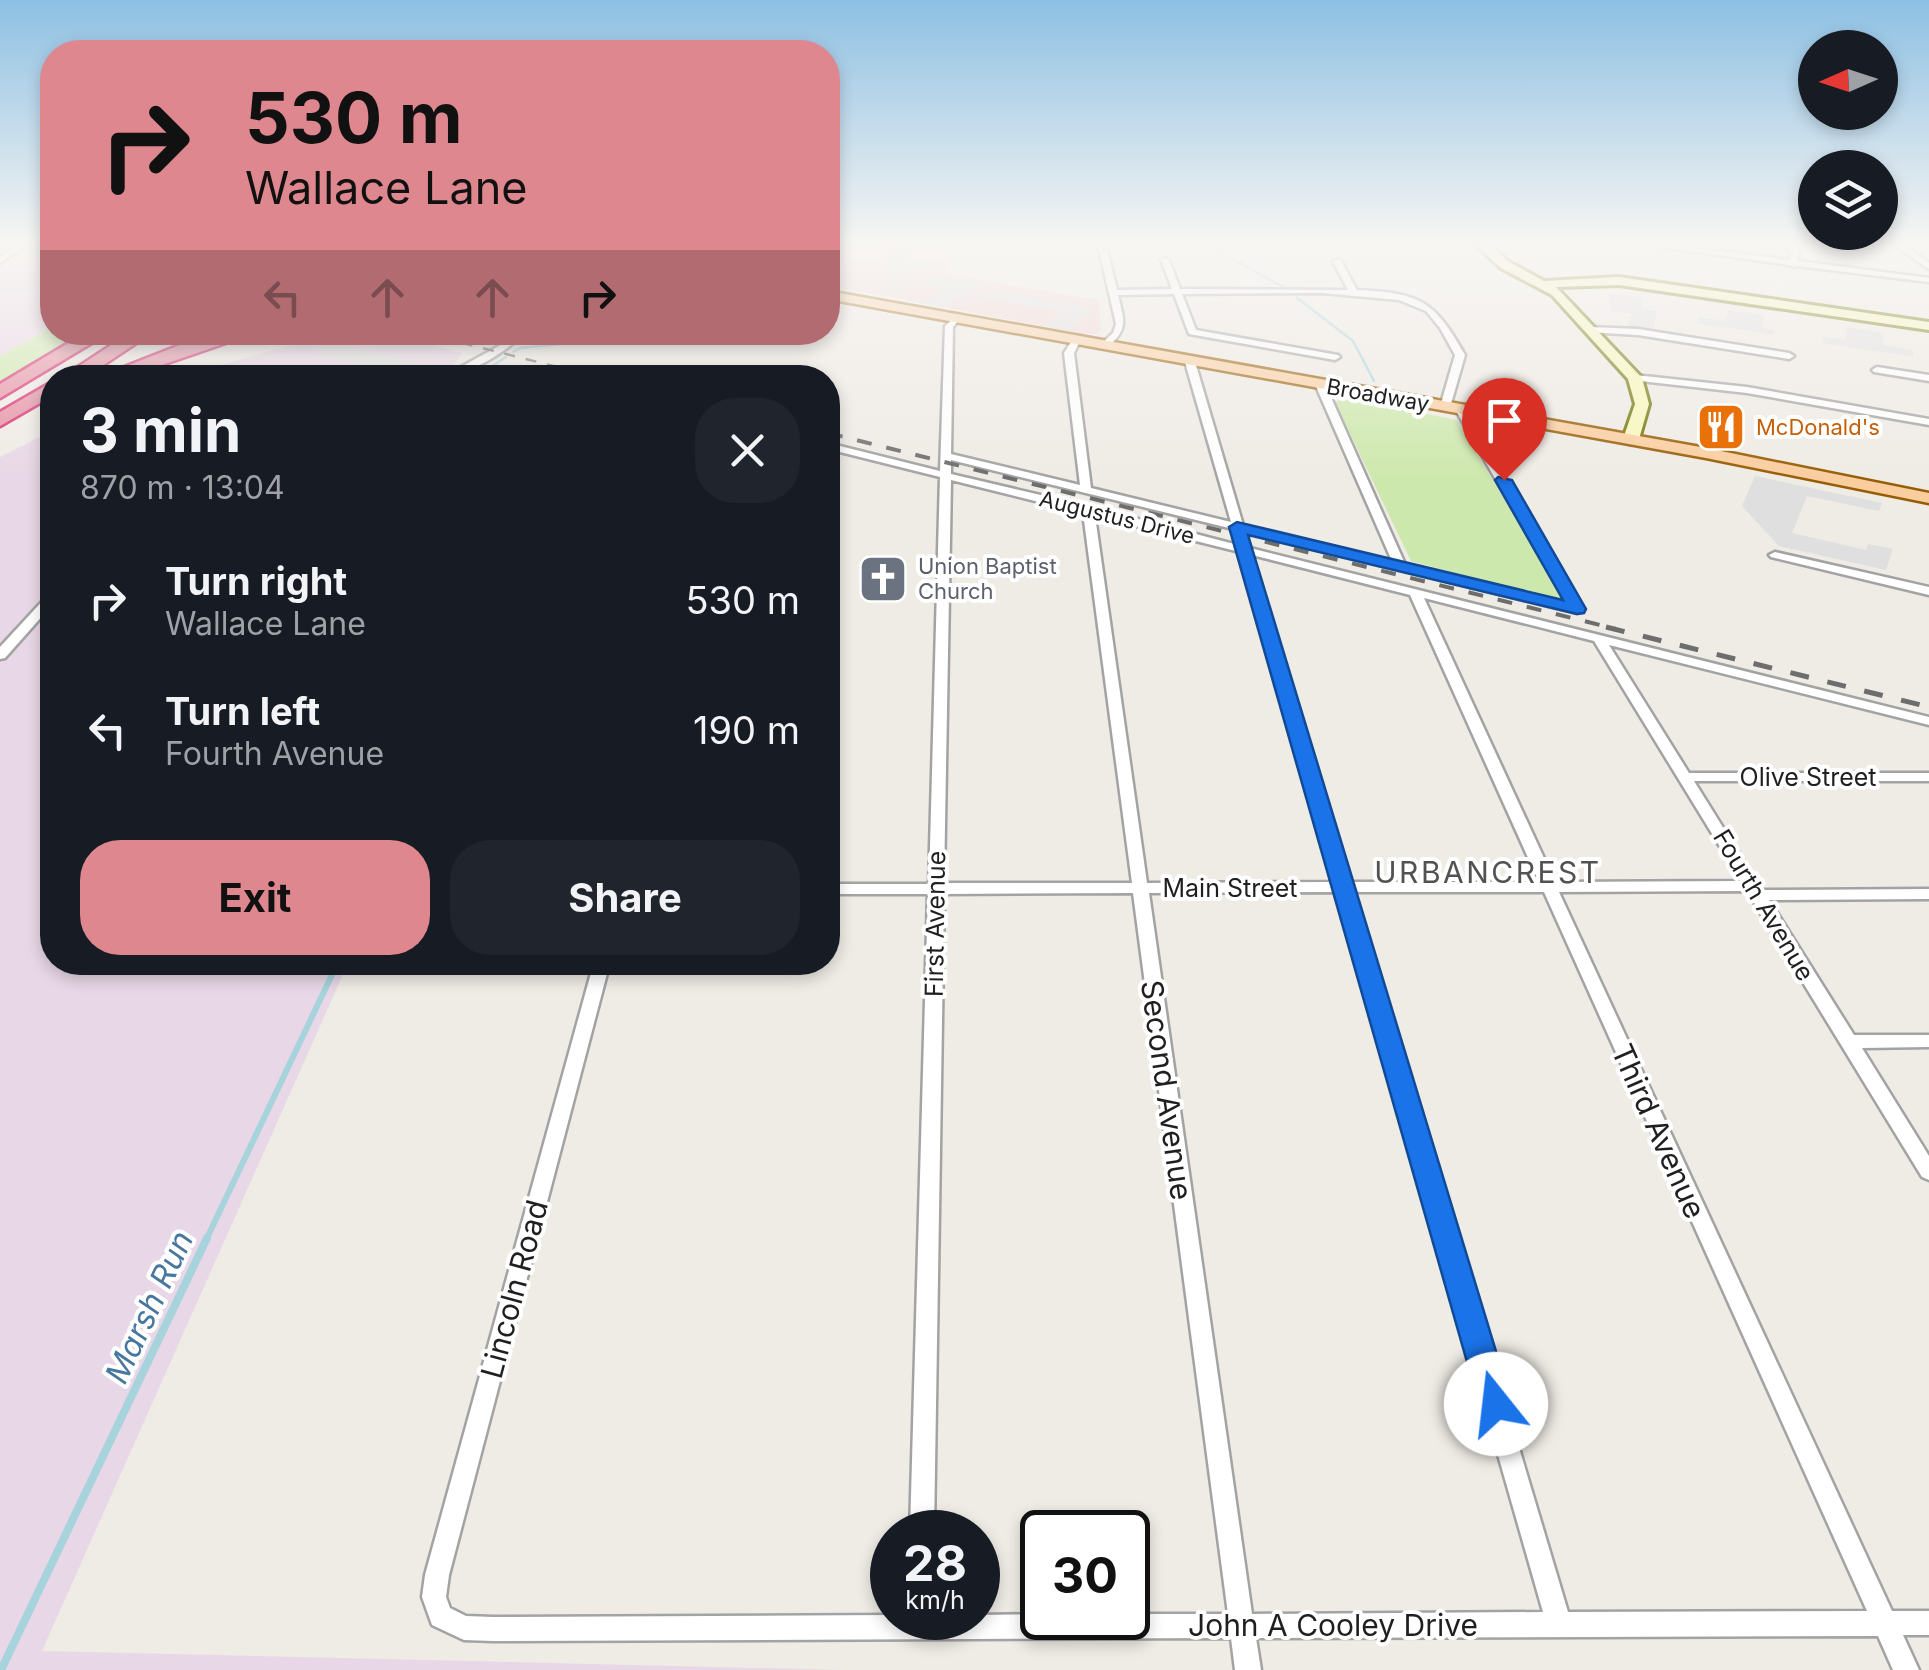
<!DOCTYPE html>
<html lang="en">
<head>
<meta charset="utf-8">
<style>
	body { margin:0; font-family:Inter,sans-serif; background:#20242c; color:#f1f3f6; height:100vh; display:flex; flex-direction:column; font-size:38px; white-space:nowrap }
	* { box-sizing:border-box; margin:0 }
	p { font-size:32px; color:#9ea1a6 }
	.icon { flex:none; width:55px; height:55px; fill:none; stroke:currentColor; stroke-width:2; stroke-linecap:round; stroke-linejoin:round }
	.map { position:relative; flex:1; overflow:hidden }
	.panel { position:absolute; left:40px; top:365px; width:800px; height:610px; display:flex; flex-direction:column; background:#171b24; border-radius:40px; box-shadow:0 5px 15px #0003 }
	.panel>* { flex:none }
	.top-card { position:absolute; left:40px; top:40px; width:800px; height:305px; border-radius:40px; box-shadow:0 5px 15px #0003; background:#df878e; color:#111; overflow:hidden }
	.needle { width:65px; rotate:267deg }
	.fabs { position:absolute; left:1798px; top:30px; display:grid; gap:20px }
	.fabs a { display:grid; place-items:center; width:100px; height:100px; border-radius:50%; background:#171b24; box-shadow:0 5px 15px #0003; font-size:50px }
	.speed { position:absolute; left:870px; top:1510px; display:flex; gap:20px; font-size:50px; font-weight:700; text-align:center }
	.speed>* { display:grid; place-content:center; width:130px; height:130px; border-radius:50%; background:#171b24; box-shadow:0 5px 15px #0003; line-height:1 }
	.speed small { font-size:25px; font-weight:400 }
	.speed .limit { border:5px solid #111; border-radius:15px; background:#fff; color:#111 }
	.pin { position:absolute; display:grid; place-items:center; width:85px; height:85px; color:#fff; margin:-102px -42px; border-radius:50% 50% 50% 0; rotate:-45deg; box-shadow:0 0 10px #0007 }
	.pin .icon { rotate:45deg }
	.me { position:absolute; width:110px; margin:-55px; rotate:344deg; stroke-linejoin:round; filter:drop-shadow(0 0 8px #0008) }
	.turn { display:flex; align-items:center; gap:35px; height:210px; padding:0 40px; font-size:45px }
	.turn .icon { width:130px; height:130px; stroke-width:2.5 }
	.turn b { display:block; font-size:70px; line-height:85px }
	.lanes { display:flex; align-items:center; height:95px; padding:0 40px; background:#0003; justify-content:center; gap:50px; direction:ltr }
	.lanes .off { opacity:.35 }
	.round { display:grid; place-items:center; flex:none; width:105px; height:105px; border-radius:40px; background:#20242c }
	.head { display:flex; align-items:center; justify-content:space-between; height:170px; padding:0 40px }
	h1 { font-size:60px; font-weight:700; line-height:75px }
	.action { display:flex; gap:20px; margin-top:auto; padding:20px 40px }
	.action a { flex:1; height:115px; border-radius:40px; background:#df878e; color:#111; font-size:40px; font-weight:700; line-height:115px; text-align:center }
	.action a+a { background:#20242c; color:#f1f3f6 }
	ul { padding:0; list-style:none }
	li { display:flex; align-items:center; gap:30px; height:130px; padding:0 40px }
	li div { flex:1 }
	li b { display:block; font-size:38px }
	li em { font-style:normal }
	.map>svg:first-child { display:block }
	.commercial { fill:#f0d4d5 }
	.industrial { fill:#e8d7e6 }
	.grass { fill:#cde8ac }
	.parking { fill:#dfdfdf }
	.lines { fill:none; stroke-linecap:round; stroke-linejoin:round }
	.stream-far2 { stroke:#a6d3dc; stroke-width:2.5 }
	.stream-far1 { stroke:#a6d3dc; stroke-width:6 }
	.stream { stroke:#a6d3dc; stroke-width:8 }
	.street-casing { stroke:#a3a3a3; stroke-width:5 }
	.secondary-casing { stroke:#6f7407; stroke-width:6 }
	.primary-casing { stroke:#965d03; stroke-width:5 }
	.highway-casing { stroke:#d7286e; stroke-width:5 }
	.street { fill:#fff; fill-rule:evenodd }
	.secondary { fill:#f8f8ba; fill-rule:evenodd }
	.primary { fill:#facd9f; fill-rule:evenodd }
	.highway { fill:#e58ea3; fill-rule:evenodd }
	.rail-far2 { stroke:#6d6d6d; stroke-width:2.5; stroke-dasharray:11 11; stroke-linecap:butt }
	.rail-far1 { stroke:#6d6d6d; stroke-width:4; stroke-dasharray:15 15; stroke-linecap:butt }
	.rail { stroke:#6d6d6d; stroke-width:5; stroke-dasharray:19 19; stroke-linecap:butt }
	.route { fill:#1a73e8; stroke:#114b97; stroke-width:2.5 }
	.labels { text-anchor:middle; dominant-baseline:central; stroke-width:8; stroke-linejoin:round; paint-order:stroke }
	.far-street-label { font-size:22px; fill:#1f1f1f; stroke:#fff }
	.far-food-label { font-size:22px; fill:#c56008; stroke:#fff; text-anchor:start }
	.far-worship-label { font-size:22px; fill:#5b616d; stroke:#fff; text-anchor:start }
	.street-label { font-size:25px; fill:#1f1f1f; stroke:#fff }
	.quarter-label { font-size:30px; letter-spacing:2.5px; fill:#525252; stroke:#fff }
	.near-street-label { font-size:30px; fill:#1f1f1f; stroke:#fff }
	.near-water-label { font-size:32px; font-style:italic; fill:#47779d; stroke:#fff }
</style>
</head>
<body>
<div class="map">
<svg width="1929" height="1670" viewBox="0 0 1929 1670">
	<rect width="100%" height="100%" fill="#efebe5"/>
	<polygon class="commercial" points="947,245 949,267 940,273 1099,300 1101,330 1095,334 1079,333 828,285 830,245"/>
	<g class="industrial">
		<polygon points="0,245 44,245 43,250 52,254 52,327 0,356"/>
		<polygon points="334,333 389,333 462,353 445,377 175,378"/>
		<polygon points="52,431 52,962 348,963 42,1651 842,1670 0,1670 0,457"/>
	</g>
	<g class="grass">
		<polygon points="52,327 52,332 85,333 0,382 0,356"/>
		<polygon points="1346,398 1457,420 1563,599 1559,601 1411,561 1335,402"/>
	</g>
	<g class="parking">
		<polygon points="886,245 907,245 909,262 934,262 938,269 913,270 913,282 890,295 883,293 887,279"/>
		<polygon points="937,274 983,283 944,308 921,304 942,290 920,285"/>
		<polygon points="991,289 1095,308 1071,330 1046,326 1061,311 985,299 969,311"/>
		<polygon points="1609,294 1640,297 1643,309 1657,311 1653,330 1785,351 1789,356 1783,360 1642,338 1626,328 1632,314 1610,311"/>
		<polygon points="1729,310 1764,315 1762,328 1775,330 1774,335 1697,323 1699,317 1726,321"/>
		<polygon points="1847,327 1883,333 1883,345 1913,350 1913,357 1823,343 1824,337 1845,340"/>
		<polygon points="331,342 429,366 406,376 315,353"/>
		<polygon points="1755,476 1882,503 1879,511 1807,496 1792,533 1866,550 1868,544 1893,549 1886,570 1779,546 1742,506"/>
	</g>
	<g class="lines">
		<g class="stream-far2">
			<polyline points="1219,245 1222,253 1285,288"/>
			<polyline points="1297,298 1353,341 1374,381"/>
			<polyline points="513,352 520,348 601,340 623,332"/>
			<polyline points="474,378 506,357"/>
		</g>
		<polyline class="stream-far1" points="206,1240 338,962"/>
		<polyline class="stream" points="1,1670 207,1238"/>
		<g class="street-casing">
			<g id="street">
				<polygon points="17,245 27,245 0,263 0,257"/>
				<path d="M1098,245H1106L1117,290L1172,289L1161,260L1165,258L1169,260L1180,289L1348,290L1333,261L1340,259L1357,290C1420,293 1434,300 1465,355L1450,407L1445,410L1440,407L1455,355L1440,328L1426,311L1399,300L1322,293L1182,294L1196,330L1338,355L1340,357L1335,360L1189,334L1174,294L1118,295C1124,322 1129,328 1107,348H1101V344L1113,333L1116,324Z"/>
				<polygon points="1647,245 1674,245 1790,260 1791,252 1784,245 1793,245 1799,252 1798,261 1929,278 1929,282 1797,266 1794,267 1790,265"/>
				<polygon points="1894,245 1904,245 1929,263 1929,269"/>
				<path d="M956,316L960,319L953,327L951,454L1080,485L1064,353L1073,339L1076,338L1080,341L1074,353L1091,488L1231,522L1185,362L1190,359L1195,362L1243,525L1392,561L1315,384L1320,381L1325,384L1405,564L1567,603L1455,409L1463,407L1583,609L1581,612L1577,613L1245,532L1250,548L1929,717V725L1609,645L1689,773H1929V781H1694L1762,890L1929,889V899L1769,900L1854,1035H1929V1047L1862,1048L1929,1156V1180L1922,1177L1747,891L1559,892L1892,1611H1929V1635H1903L1919,1670H1893L1878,1636L1256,1638L1261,1670H1235L1231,1638L493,1641L464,1640L432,1625L422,1597L425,1575L594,962H610L449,1575L446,1597L450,1608L466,1616L493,1617L892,1615V1618H978V1615L1042,1614V1618H1128V1614H1228L1133,893L944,894L934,1532H910L928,894H828V884H929L940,477L828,449V443L940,471L945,326ZM951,460L1233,529L1238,545L1092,507L951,474ZM951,480L1083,513L1132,883H944ZM1095,516L1240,552L1334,882L1147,883ZM1252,555L1410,595L1539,882H1350ZM1424,598L1594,641L1741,881L1555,882ZM1337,892L1543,1612L1252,1614L1149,893ZM1353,892H1544L1867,1611L1568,1612Z"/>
				<polygon points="1590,327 1638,329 1789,353 1794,356 1789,359 1638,335 1587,332 1587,328"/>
				<path d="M516,332H525C510,350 464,378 441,378L508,341Z"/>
				<polygon points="1877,367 1929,375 1929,381 1874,372 1872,370"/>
				<polygon points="1635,375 1747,387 1929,419 1929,425 1747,393 1632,380 1632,376"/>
				<polygon points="1775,552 1929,587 1929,595 1771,557 1769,555"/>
				<polygon points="52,594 52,605 5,658 0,659 0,647 48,595"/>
			</g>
		</g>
		<g class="secondary-casing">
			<polygon id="secondary" points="1476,245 1490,245 1509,262 1544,281 1619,277 1929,322 1929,330 1619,285 1556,287 1642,378 1649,404 1639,439 1631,444 1623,439 1635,404 1628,379 1552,295 1501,268"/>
		</g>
		<g class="primary-casing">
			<polygon id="primary" points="828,291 1706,448 1929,493 1929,503 1706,458 828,299"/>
		</g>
		<g class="highway-casing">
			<g id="highway">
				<polygon points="87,332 110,332 0,398 0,384"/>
				<polygon points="131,332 153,332 84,378 61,378"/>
				<polygon points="226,332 258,332 124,378 96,378 185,343"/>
				<polygon points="52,382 52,396 0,426 0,412"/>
			</g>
		</g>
		<use href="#street" class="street"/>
		<use href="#secondary" class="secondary"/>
		<use href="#primary" class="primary"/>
		<use href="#highway" class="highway"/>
		<polyline class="rail-far2" points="419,332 601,378"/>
		<polyline class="rail-far1" points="828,433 1616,629"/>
		<polyline class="rail" points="1606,627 1929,707"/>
	</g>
	<linearGradient id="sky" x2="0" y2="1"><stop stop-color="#8dc0e3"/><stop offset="0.51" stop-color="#f8f6f3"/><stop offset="1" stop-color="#f8f6f3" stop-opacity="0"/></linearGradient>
	<rect width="1929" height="479" fill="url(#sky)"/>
	<polygon class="route" points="1498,477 1512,480 1586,609 1584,613 1577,614 1248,535 1512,1404 1507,1414 1496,1419 1484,1414 1479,1404 1229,527 1237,522 1563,600 1495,480"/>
	<defs>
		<g id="restaurant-square" transform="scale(2.5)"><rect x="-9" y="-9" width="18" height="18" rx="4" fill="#e8710a" stroke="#fff"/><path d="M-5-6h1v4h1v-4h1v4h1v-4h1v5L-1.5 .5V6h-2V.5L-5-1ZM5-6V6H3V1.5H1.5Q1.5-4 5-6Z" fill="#fff"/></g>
		<g id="church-square" transform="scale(2.5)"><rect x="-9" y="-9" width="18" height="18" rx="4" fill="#6b7280" stroke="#fff"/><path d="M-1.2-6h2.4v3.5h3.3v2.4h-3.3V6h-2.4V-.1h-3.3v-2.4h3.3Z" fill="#fff"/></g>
	</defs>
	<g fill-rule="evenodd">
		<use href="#restaurant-square" x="1721" y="427"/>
		<use href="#church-square" x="883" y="579"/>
	</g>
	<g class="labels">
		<g class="far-street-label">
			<text transform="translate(1378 395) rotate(10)">Broadway</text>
			<text transform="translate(1117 517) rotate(14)">Augustus Drive</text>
		</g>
		<g class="far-food-label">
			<text x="1756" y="427">McDonald's</text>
		</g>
		<g class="far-worship-label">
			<text x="918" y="566">Union Baptist<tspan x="918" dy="25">Church</tspan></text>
		</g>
		<g class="street-label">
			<text x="1808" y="777">Olive Street</text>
			<text x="1230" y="888">Main Street</text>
			<text transform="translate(1764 905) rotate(59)">Fourth Avenue</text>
			<text transform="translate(935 924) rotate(-89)">First Avenue</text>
		</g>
		<g class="quarter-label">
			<text x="1488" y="872">URBANCREST</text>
		</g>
		<g class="near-street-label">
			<text transform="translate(1167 1090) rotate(82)">Second Avenue</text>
			<text transform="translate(1659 1131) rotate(66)">Third Avenue</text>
			<text transform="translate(514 1289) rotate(-75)">Lincoln Road</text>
			<text x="1333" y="1625">John A Cooley Drive</text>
		</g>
		<g class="near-water-label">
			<text transform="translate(149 1307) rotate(-65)">Marsh Run</text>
		</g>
	</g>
</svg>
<div class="fabs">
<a><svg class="needle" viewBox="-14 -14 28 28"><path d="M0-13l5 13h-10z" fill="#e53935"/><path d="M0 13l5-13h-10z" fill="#9ea1a6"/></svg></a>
<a><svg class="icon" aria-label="layers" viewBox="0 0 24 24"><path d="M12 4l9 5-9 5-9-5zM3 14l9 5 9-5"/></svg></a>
</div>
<div class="speed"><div>28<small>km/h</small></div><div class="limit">30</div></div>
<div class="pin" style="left:1504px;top:480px;background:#d93025"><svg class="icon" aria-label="arrive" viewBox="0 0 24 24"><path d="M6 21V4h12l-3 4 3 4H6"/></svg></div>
<svg class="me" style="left:1496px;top:1404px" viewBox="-20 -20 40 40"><circle r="19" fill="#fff"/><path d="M0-13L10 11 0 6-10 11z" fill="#1a73e8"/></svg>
<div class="top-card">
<div class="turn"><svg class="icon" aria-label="right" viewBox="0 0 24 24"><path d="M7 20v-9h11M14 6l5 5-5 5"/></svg><div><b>530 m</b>Wallace Lane</div></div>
<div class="lanes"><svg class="icon off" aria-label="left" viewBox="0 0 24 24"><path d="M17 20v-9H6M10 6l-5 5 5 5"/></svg><svg class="icon off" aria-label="ahead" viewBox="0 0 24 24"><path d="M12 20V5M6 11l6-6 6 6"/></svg><svg class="icon off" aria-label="ahead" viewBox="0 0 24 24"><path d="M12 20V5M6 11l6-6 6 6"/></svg><svg class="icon" aria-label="right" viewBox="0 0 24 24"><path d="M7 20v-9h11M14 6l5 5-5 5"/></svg></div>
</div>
<section class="panel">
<div class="head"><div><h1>3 min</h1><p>870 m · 13:04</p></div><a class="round"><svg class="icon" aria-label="close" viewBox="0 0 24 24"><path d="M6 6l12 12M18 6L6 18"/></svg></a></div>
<ul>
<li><svg class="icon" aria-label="right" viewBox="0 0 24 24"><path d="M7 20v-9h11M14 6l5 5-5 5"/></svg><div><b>Turn right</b><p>Wallace Lane</p></div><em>530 m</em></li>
<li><svg class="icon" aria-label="left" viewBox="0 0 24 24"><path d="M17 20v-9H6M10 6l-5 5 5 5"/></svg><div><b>Turn left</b><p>Fourth Avenue</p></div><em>190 m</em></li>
</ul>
<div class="action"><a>Exit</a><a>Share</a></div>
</section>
</div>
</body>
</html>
